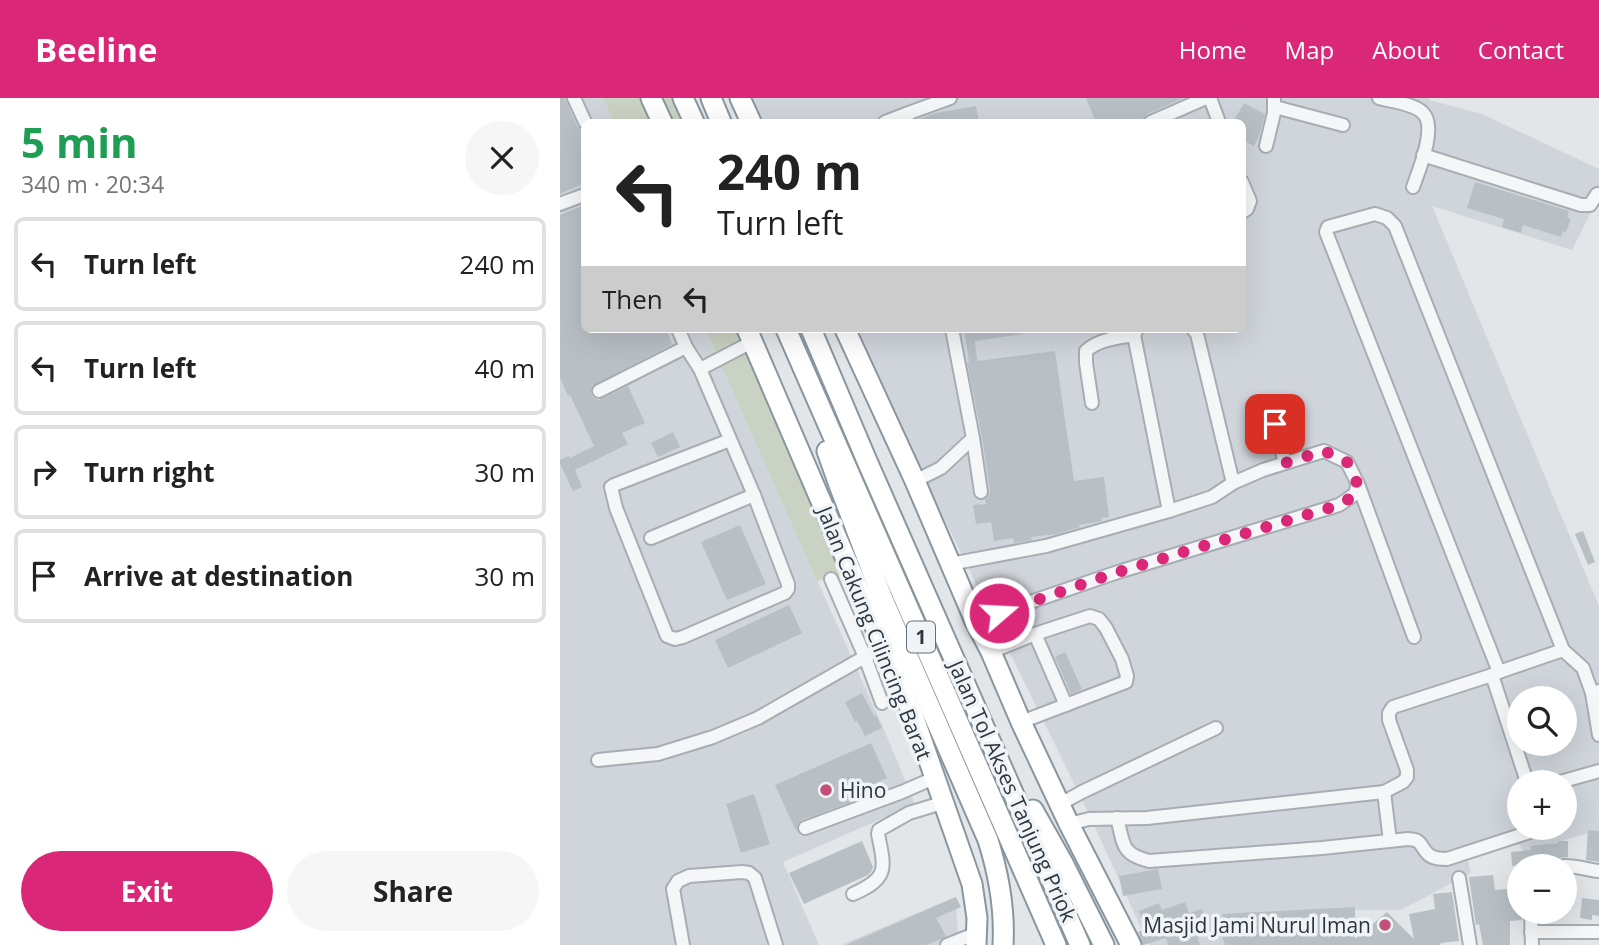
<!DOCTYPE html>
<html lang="en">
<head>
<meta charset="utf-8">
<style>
	body { margin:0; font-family:"Open Sans",sans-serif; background:#f6f6f6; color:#222; height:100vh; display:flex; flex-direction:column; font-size:26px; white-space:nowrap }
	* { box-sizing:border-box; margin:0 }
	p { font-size:23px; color:#767676 }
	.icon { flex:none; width:38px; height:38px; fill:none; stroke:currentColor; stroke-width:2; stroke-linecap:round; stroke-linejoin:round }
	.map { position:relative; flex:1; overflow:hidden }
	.sheet { display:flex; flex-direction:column; background:#fff; width:560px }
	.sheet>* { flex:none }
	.top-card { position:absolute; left:21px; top:21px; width:665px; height:214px; border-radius:10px; box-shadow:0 7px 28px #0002; background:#fff; color:#222; overflow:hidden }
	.fabs { position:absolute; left:947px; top:588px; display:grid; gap:14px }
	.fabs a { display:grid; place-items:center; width:70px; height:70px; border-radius:50%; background:#fff; box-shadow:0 7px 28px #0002; font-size:35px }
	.pin { position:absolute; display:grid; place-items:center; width:60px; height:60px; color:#fff; margin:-30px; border-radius:14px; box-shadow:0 4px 10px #0006 }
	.me { position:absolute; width:77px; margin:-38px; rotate:71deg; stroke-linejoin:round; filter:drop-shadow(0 0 5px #0008) }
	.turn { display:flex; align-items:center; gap:24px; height:147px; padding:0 21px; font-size:32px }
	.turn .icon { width:91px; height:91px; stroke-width:2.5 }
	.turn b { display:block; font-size:49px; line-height:60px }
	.then { display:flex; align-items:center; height:66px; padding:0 21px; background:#0003; gap:14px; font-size:26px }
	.round { display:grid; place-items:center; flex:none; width:74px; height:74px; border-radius:37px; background:#f6f6f6 }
	.summary { display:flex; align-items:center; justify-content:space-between; height:119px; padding:0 21px }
	h1 { font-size:42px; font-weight:700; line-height:52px; color:#1e9e55 }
	.primary-button { display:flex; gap:14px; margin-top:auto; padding:14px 21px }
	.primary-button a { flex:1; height:80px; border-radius:42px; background:#db2777; color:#fff; font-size:28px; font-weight:700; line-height:80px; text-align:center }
	.primary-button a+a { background:#f6f6f6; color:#222 }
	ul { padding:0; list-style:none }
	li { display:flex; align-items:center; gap:21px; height:94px; margin:0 14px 10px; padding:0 7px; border:4px solid #e0e0e0; border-radius:10px }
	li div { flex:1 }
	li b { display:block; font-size:26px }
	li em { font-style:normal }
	header { display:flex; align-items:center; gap:42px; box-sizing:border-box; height:98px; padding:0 35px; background:#db2777; color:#fff }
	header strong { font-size:33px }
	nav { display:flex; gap:38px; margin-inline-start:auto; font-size:24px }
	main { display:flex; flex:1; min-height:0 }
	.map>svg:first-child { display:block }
	.built { fill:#d0d5db; fill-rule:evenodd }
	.green { fill:#cad2c3 }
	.building { fill:#b9c0c5 }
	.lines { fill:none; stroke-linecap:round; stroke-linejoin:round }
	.minor-casing { stroke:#a7aeb3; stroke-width:16 }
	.highway-casing { stroke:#8a969e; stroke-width:23 }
	.minor { stroke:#f4f6f8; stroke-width:12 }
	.highway { stroke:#fff; stroke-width:19 }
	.route { stroke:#db2777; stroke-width:12; stroke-dasharray:0 21.6 }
	.poi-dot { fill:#c35177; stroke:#f1f4f6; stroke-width:2.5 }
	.labels { text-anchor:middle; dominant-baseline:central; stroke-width:7; stroke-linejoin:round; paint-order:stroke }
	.shield { fill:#f1f4f6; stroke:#666f76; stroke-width:2 }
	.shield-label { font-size:19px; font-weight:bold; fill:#2b363f }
	.street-label { font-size:21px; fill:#2b363f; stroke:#f1f4f6 }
	.poi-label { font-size:21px; fill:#2b363f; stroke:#f1f4f6; text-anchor:start }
</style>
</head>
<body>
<header>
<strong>Beeline</strong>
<nav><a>Home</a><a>Map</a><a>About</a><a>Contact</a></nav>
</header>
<main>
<section class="sheet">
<div class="summary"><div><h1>5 min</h1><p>340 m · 20:34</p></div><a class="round"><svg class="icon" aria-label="close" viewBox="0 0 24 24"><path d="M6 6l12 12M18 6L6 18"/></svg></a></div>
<ul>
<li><svg class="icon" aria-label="left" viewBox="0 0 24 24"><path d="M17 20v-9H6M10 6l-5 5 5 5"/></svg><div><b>Turn left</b></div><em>240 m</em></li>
<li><svg class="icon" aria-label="left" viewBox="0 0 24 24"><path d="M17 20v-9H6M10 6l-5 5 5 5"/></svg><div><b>Turn left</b></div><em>40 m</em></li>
<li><svg class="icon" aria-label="right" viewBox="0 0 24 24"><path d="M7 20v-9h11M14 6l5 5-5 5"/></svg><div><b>Turn right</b></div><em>30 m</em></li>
<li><svg class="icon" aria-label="arrive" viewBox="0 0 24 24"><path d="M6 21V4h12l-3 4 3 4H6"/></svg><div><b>Arrive at destination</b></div><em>30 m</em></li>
</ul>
<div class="primary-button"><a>Exit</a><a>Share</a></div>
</section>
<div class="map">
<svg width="1039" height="847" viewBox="0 0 1039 847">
	<rect width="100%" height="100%" fill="#e2e6e9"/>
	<g class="built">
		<polygon points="0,0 43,0 54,24 24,24 24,231 145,231 325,634 355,706 223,764 259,847 0,847"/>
		<path d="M182,0H869V2L922,16L1039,71V98L1012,152L872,108L1039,508V732L963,754L955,738L906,755L911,775L841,812H792L793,847H589L528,714L291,231H682V24H193ZM959,600H1004V646H959ZM959,684H1004V730H959Z"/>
		<polygon points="395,799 398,834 397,847 281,847"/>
	</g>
	<g class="green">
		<polygon points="43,0 124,0 136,24 54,24"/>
		<polygon points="145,231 187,231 293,476 257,483"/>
	</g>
	<g class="building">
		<polygon points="0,0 5,0 17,28 24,33 24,85 0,96"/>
		<polygon points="526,0 624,0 587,16 583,21 576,24 536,24"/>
		<polygon points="684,5 705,16 699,38 694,48 682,42 682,24 673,24"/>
		<polygon points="416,8 419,24 355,24 356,22 376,15"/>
		<polygon points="915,84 1009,113 1007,119 1011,121 1006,134 1003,133 1001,139 963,127 961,135 942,129 944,121 907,110"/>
		<polygon points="24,107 24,231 106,231 112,246 32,288 31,296 34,300 39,302 68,288 85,325 62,335 68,346 15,372 22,389 13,393 0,366 0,362 9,358 10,360 34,348 10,297 8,298 0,280 0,117"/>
		<polygon points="404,231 463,231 463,236 415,243 417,263 495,253 514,383 544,379 549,419 541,420 542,423 537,424 519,427 520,429 496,436 471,439 472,442 454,445 453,440 434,443 431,424 416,426 413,407 426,406 425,402 429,398 430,393 422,339 407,265 409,264"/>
		<polygon points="113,334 120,349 98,359 91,345"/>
		<polygon points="180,427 206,486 167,502 141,444"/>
		<polygon points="1023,433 1035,464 1028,467 1015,436"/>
		<polygon points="229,507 242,535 168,570 155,542"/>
		<polygon points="505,554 522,591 511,596 495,559"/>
		<polygon points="302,595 314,618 316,617 322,630 305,638 297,623 295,624 285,604"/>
		<polygon points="311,645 327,680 312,687 315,695 242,722 238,725 236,733 215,687"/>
		<polygon points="194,696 210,746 181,755 166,706"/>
		<polygon points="1028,732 1039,733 1039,764 1026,762"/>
		<polygon points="302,743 313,769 311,774 308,777 244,806 229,775"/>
		<polygon points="998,743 1008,743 1008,759 1000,760 996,765 952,768 951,754 971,752 971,748 997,745"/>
		<polygon points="598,771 602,791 563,798 559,778"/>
		<polygon points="933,777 935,792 959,790 959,814 962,814 962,822 950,823 950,847 923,847 919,826 916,827 909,779"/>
		<polygon points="892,794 899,843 881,845 880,847 665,847 661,835 667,833 662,816 795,809 795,841 827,814 854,841 849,816 875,811 873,796"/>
		<polygon points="396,799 401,809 376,820 386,838 381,841 366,847 286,847"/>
		<polygon points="1022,800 1039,802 1039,818 1032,817 1032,822 1020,820"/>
		<polygon points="625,804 629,815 642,811 647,824 634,828 640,847 608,847 606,840 583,847 578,834 585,831 579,813 599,805 602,812"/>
	</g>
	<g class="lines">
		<g class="minor-casing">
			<g id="minor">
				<polyline points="14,0 25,24"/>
				<polyline points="650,0 659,24"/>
				<path d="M819,0C830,3 854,6 862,14C878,27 859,72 853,89"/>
				<polyline points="715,9 783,27"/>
				<polyline points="346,16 390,0"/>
				<polyline points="325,24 346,16 347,22"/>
				<polyline points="591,24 646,0"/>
				<polyline points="706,48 714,15 714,0"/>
				<polyline points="863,57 1021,107 1030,107 1037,96"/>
				<polyline points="682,84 690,103 687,111 682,114"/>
				<polyline points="0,106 24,97"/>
				<polyline points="118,231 126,249 140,271 194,397 228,486 228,491 225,495 123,539 115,541 107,538 56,410 51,389 54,387 170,342"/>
				<polyline points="633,231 637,236 673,385"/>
				<polyline points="140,271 192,244"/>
				<polyline points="39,293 126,249"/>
				<path d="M532,305L526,265V253C539,241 557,240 574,237"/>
				<polyline points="710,306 725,365"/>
				<polyline points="413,340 421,394"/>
				<polyline points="355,383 381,370 413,340 392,231"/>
				<polyline points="798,386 854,539"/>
				<polyline points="91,440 194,397"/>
				<polyline points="390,466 486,448 609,413 574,237 577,231"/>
				<polyline points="271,481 305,559 322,605"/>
				<polyline points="415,523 558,474 779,407 795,396 798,386 787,364 764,353 703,372 673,385 652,399 609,413"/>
				<polyline points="475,536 506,607"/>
				<polyline points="431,554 475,536 530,518 539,521 546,530 562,561 567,578 566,584 461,624"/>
				<polyline points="939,574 1003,552"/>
				<polyline points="932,577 939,574 766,134 768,129 815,116 827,120 835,128 1003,552 1023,570 1032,595 1039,593"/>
				<polyline points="1032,595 1039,637"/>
				<polyline points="38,662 98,656 153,639 198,620 324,548"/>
				<polyline points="1000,684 1039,673"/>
				<polyline points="824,694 830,743"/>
				<polyline points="500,706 522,694 656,630"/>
				<path d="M557,720C564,745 560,756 589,763L762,750L848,741C864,742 859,748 868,756C873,761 881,761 887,761L976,732L978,730"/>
				<polyline points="509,726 529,721 587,720 824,694 843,684 847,679 847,672 829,622 829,615 833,609 932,577 967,684"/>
				<polyline points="245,730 342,694 374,680"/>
				<path d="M1004,768C1014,767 1028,772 1039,773"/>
				<polyline points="899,780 910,847"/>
				<path d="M293,796C329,780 325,771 318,736L319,732L349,715L382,705"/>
				<polyline points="971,814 972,847"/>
				<polyline points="971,834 1039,834"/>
				<polyline points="123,847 113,791 118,783 129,778 182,774 189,775 195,780 216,847"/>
				<polyline points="387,847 417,835"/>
			</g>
		</g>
		<g class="highway-casing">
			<g id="highway">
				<polyline points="91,0 102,24"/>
				<polyline points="123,0 134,24"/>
				<polyline points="151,0 161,24"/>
				<polyline points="180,0 191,24"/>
				<polyline points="187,231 353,617 412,786 417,820 416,847"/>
				<polyline points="226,231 496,847"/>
				<polyline points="251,231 307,363 520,847"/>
				<polyline points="285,231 355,383 415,523 431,554 461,624 509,726 571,847"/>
				<path d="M267,353L279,387L322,499L428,742C439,777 445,811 443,847"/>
				<polyline points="473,712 504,767 544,847"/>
			</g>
		</g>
		<use href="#minor" class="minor"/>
		<use href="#highway" class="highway"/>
	</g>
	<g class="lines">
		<path class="route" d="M439,515L558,474L779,407C789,402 795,397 798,387L787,364L764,353L725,365L715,326"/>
	</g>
	<g class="poi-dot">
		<circle cx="266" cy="692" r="7"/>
		<circle cx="825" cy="827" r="7"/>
	</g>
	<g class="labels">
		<rect class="shield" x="347" y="523.5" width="28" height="31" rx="5"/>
		<g class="shield-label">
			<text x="361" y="539">1</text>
		</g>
		<g class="street-label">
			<text transform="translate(315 535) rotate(68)">Jalan Cakung Cilincing Barat</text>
			<text transform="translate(453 693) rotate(66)">Jalan Tol Akses Tanjung Priok</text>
		</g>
		<g class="poi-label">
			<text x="280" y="692">Hino</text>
			<text x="811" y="827" text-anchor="end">Masjid Jami Nurul Iman</text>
		</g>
	</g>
</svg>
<div class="fabs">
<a><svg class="icon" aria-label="search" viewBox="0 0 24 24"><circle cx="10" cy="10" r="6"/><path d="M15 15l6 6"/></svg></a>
<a>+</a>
<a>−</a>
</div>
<div class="pin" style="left:715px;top:326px;background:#d93025"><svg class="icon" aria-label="arrive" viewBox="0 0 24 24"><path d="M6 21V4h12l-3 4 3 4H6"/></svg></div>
<svg class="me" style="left:439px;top:515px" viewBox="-20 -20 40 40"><circle r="17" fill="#db2777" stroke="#fff" stroke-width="3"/><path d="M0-11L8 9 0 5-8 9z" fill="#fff"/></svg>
<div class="top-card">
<div class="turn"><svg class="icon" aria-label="left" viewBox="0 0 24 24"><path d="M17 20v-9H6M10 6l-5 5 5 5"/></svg><div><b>240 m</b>Turn left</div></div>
<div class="then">Then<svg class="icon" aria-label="left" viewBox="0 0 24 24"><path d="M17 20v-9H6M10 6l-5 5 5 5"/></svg></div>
</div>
</div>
</main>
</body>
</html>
